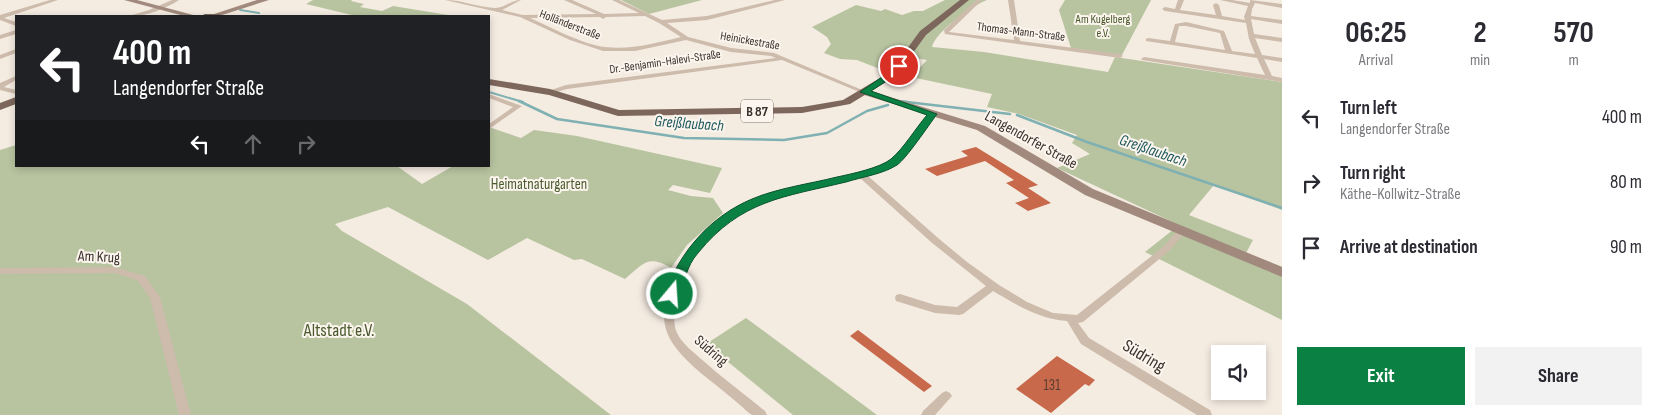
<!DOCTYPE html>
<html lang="en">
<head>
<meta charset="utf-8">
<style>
	body { margin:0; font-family:"Sofia Sans Condensed",sans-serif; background:#f2f2f3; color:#2b2b33; height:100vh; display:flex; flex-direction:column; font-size:19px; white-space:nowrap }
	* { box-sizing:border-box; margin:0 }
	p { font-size:16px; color:#7c7c81 }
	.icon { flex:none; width:28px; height:28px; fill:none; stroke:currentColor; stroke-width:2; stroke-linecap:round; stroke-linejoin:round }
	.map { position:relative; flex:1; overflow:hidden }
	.details { display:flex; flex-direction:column; background:#fff; width:375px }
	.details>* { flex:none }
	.hud { position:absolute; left:15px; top:15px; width:475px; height:152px; border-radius:0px; box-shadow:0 2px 8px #0003; background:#202124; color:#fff; overflow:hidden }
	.controls { position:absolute; left:1211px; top:345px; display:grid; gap:10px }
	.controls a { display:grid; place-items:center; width:55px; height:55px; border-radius:0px; background:#fff; box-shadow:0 2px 8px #0003; font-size:25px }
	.pin { position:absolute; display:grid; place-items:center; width:42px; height:42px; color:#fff; margin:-21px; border:2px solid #fff; border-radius:50%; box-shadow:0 1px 5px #0007 }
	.me { position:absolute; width:55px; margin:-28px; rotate:18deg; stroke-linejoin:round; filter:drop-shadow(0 0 4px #0008) }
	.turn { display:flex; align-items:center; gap:18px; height:105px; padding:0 15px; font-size:22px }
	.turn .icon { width:65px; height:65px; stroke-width:2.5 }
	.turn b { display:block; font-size:35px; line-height:42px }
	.lanes { display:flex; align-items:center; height:48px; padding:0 15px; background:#0003; justify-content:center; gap:25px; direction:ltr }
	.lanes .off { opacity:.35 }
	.eta { display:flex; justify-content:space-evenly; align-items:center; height:85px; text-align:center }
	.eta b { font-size:30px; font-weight:700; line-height:35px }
	.cta { display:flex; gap:10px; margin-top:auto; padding:10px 15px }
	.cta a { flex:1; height:58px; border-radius:0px; background:#0b8043; color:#fff; font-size:20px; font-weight:700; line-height:58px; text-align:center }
	.cta a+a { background:#f2f2f3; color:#2b2b33 }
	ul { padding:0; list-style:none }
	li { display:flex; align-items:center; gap:15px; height:65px; padding:0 15px }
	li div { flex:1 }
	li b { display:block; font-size:19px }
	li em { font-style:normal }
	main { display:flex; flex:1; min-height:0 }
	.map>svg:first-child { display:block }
	.green { fill:#b8c4a0 }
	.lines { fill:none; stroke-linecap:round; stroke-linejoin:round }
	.stream-far1 { stroke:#7fb0b2; stroke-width:2 }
	.stream { stroke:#7fb0b2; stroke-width:2.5 }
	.building { fill:#c8694b }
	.street { fill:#cdbbac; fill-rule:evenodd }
	.secondary { fill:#a18a7d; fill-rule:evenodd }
	.primary { fill:#7d675c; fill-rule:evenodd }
	.route { fill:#0b8043; stroke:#07532c }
	.labels { text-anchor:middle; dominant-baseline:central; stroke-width:4; stroke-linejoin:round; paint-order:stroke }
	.far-park-label { font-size:12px; fill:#4a5a2e; stroke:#fbf5ee }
	.far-street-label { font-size:12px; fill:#3b302b; stroke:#fbf5ee }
	.shield { fill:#fbf5ee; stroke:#756b66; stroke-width:1 }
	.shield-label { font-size:14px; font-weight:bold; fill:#3b302b }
	.street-label { font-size:15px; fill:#3b302b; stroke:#fbf5ee }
	.park-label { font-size:15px; fill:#4a5a2e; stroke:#fbf5ee }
	.near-number-label { font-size:15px; fill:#5e3e33 }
	.water-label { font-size:16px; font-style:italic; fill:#1f5a5e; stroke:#fbf5ee }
	.near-park-label { font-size:18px; fill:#4a5a2e; stroke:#fbf5ee }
	.near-street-label { font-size:18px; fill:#3b302b; stroke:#fbf5ee }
</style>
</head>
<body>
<main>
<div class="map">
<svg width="1282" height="415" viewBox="0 0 1282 415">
	<rect width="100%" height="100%" fill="#f4ebe1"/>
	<g class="green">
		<polygon points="313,0 352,0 351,1 364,4 360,7 382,11 393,6 454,16 356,16 306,4"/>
		<polygon points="621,0 702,0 649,14"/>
		<path d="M945,0H987C973,5 935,32 932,47L984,52L1108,72L1115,57L1282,82V210L1214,185L1189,215L1253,240L1246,253L1282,267V320L1145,252L1179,225L1057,168L1090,154L1072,143L1077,135L1019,114L987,107L992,94L911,77L927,60L898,56L885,71L857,60L840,59L824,53L831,44L827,37L812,27L856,5L881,11L885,9L902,15L914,11H923Z"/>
		<polygon points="1065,0 1151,0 1122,55 1071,48 1059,10"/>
		<path d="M489,127L521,138L534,130L577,136L722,168L710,193L673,185L668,190L691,196L713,198L723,213L687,245L671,268C648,254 643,264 625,279L582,259L574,260L527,238L488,260L388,207L335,224L342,231L467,304L611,415H0V150L16,145V166H397L422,184L453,166H489Z"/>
		<polygon points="746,318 877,415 793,415 706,344"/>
	</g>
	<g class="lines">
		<g class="stream-far1">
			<polyline points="240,10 259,13"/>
			<polyline points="489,92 523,102"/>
			<polyline points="898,101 908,102"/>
		</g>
		<g class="stream">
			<polyline points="519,101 557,119 684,138 784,140 827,133 867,111 888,105"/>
			<polyline points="898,101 1010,114"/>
			<polyline points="1017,115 1087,142 1282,208"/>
		</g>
	</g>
	<g class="building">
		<polygon points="976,147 1038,185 1028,188 1051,203 1028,211 1015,203 1029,198 1006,183 1014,180 985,161 937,176 925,169 968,156 961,151"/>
		<polygon points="858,330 932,386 924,392 850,336"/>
		<polygon points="1057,356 1095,380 1089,386 1085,384 1051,413 1016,389"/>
	</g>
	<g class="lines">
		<g class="street">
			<polygon points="50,0 58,0 4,18 16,22 16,26 0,20 0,15"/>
			<path d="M172,0H179C165,9 145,17 129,16L149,10Z"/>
			<path d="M445,0C462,0 477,7 494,8C503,9 511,0 521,0L502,10L523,15L596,14L564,0H572L604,14L639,13L612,0H619L662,20L707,16L775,0H785L707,20L667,23L688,37L731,48L774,53L867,92L866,93H862L782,60L567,89L550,94L547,92L548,91L566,85L776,58L771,56L731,52L686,40L635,51H603L570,40L520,17ZM645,16L659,23L681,37C656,43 631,50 605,47C584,45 550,27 530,18L600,17L603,19L606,17Z"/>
			<polygon points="976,0 982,0 949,32 1014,40 1008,0 1014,0 1020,41 1120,54 1123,56 1120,58 945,34 944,30"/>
			<path d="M1178,0H1184L1180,10L1216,15L1213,5L1216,3L1219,5L1222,16L1245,20L1244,17L1248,6L1220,0H1232L1250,3V0L1282,4V8L1255,3L1252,9L1251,16L1282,20V24L1251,19L1254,34L1282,38V42L1255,38L1262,55L1282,58V62L1264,59L1272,76L1282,78V82L1142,60L1141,59L1144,57L1265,75L1257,58L1146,41V39L1148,38L1170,41L1175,24L1186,22L1224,31L1232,51L1255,54L1249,39L1246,23L1165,11L1162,9L1165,7L1175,9ZM1179,26H1186L1220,33L1225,50L1175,42Z"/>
			<polygon points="16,30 16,34 0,39 0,35"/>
			<polygon points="16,49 16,53 0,59 0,55"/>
			<polygon points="16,76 16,80 4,87 16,90 16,94 0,90 0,83"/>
			<polygon points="489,94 522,106 489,129 489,124 513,107 489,98"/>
			<path d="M929,112H935L936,114L906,155L894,165L868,176L938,238L967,262L999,285L1027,302L1053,313L1077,315L1163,247L1179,229H1185L1187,231L1185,233L1169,251L1083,322L1078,323L1089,338L1210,410L1212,415H1197L1081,344L1067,321C1039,319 1017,305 993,291L963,314L959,315L935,313L896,301L895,298L896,295L900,294L935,305L957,307L986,286L931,242L860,178C805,193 750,194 707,239C695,252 686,267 680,284C676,298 671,320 677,333C682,343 692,351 700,358C721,377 744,394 765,411L767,415C763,415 756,415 752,415C748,413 744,408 740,405C728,395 715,384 702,374C671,347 655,329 669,286C676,267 686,249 701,235C746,188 803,191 860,172C869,169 879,166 888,161C907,151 917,129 929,112Z"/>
			<polygon points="114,267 145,276 160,297 191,415 179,415 150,298 137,280 114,273 0,274 0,268"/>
			<polygon points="946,391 950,393 952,396 935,415 921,415 923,411 942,393"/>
		</g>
		<g class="secondary">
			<polygon points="124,0 137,0 197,16 184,16"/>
			<polygon points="257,0 269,0 219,16 211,15"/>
			<polygon points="864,89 985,126 1093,189 1282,267 1282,277 1085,195 977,130 861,94 861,90"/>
		</g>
		<g class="primary">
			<polygon points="960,0 969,0 926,35 902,68 891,79 850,104 802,113 618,116 549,95 489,85 489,79 550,89 619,110 802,107 843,100 885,75 896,64 920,31"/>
			<polygon points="204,14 219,14 223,16 203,16"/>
			<polygon points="16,97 16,104 0,110 0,103"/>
		</g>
	</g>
	<path class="route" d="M896,64L903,66L894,76L871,91L937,114C929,125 906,159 897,165C883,174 862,177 846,182C784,197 741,200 698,253C686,266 685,283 677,297H667L665,294C679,252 711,216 752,199C778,188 809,184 837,177C851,174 880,168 891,159C904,148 915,129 927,115L860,92L888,73Z"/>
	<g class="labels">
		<g class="far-park-label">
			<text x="1103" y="19">Am Kugelberg<tspan x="1103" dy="14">e.V.</tspan></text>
		</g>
		<g class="far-street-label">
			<text transform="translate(570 25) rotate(21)">Holländerstraße</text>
			<text transform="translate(1021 32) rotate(7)">Thomas-Mann-Straße</text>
			<text transform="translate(750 41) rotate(10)">Heinickestraße</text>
			<text transform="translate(665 62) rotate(-8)">Dr.-Benjamin-Halevi-Straße</text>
		</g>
		<rect class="shield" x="741" y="99.5" width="32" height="23" rx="4"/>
		<g class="shield-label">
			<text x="757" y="111">B 87</text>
		</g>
		<g class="street-label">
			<text transform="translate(1031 140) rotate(29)">Langendorfer Straße</text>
			<text transform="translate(99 257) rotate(3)">Am Krug</text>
			<text transform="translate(711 351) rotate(41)">Südring</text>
		</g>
		<g class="park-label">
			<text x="539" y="184">Heimatnaturgarten</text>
		</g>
		<g class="near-number-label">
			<text x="1052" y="385">131</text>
		</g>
		<g class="water-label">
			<text transform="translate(689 124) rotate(4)">Greißlaubach</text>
			<text transform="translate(1153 151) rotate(19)">Greißlaubach</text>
		</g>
		<g class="near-park-label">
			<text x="339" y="330">Altstadt e.V.</text>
		</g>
		<g class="near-street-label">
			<text transform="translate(1144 356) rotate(31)">Südring</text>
		</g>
	</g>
</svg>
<div class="controls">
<a><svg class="icon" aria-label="sound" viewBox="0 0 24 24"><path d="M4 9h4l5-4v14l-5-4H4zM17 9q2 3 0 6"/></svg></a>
</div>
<div class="pin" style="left:899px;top:66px;background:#d93025"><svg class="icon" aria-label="arrive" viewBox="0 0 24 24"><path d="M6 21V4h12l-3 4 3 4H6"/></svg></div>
<svg class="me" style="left:672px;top:294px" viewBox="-20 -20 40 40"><circle r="17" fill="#0b8043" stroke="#fff" stroke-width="3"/><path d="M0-11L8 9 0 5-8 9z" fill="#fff"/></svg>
<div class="hud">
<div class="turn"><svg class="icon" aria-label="left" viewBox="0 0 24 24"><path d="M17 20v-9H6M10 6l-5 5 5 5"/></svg><div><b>400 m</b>Langendorfer Straße</div></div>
<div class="lanes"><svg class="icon" aria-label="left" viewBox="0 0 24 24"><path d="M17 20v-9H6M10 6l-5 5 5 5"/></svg><svg class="icon off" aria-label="ahead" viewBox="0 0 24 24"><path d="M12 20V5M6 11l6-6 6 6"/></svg><svg class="icon off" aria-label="right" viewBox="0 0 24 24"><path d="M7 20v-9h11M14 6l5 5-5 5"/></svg></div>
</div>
</div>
<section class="details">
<div class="eta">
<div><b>06:25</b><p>Arrival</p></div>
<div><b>2</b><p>min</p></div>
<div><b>570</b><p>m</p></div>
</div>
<ul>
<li><svg class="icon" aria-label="left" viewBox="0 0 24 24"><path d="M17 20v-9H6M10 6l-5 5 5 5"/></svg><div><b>Turn left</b><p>Langendorfer Straße</p></div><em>400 m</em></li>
<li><svg class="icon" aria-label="right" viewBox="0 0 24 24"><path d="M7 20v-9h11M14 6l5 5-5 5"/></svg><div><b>Turn right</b><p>Käthe-Kollwitz-Straße</p></div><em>80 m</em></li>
<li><svg class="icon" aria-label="arrive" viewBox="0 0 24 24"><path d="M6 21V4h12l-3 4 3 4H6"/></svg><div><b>Arrive at destination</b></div><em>90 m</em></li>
</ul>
<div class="cta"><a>Exit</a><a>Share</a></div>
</section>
</main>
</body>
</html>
